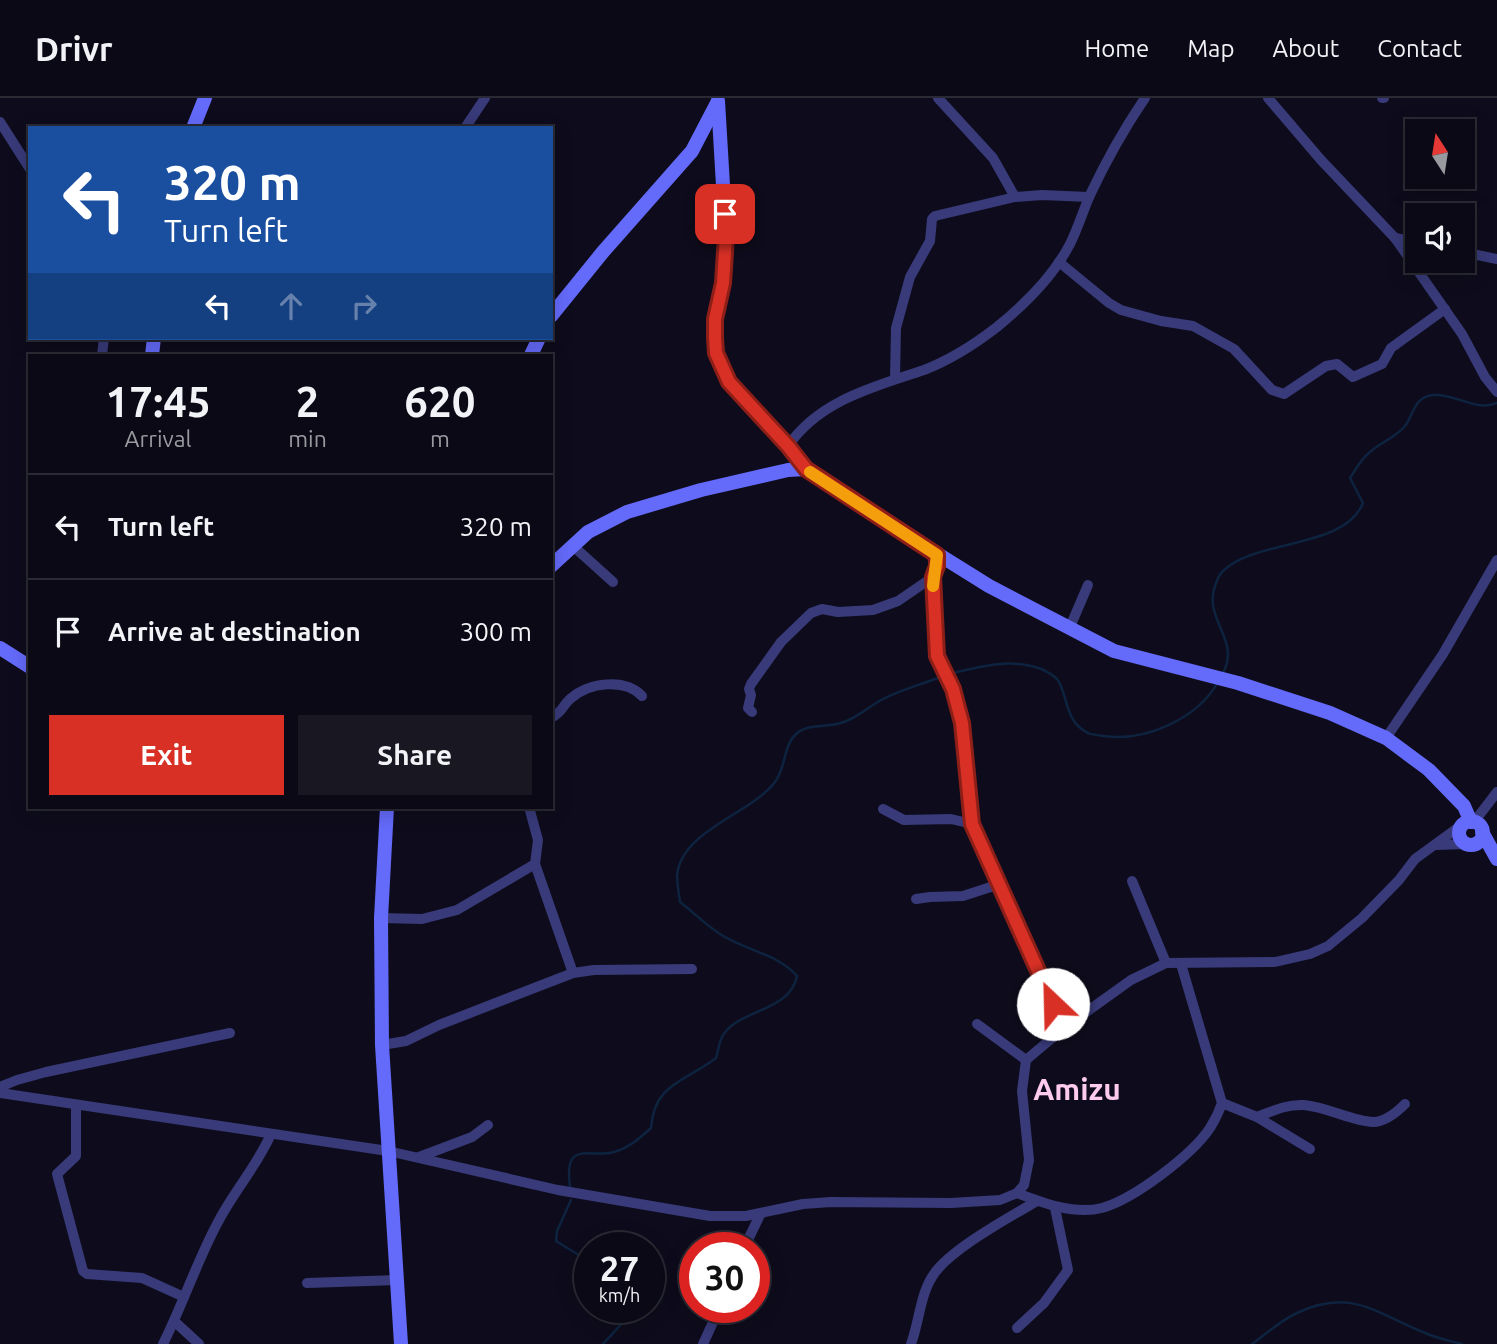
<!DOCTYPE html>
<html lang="en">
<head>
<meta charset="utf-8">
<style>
	body { margin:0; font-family:Ubuntu,sans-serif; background:#181722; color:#f1f3f6; height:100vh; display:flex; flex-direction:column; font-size:26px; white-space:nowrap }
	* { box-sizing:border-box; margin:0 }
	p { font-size:23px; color:#999aa0 }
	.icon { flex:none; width:38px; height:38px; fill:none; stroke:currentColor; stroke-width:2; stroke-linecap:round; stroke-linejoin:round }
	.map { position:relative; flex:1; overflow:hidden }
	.drawer { position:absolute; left:28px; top:256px; width:525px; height:455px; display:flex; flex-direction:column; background:#0a0915; border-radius:0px; box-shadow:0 4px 18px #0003,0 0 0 2px #2a2a34 }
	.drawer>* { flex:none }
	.hud { position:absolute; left:28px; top:28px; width:525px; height:214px; border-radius:0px; box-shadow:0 4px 18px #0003,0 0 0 2px #2a2a34; background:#1a4fa0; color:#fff; overflow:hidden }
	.needle { width:46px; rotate:348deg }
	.fabs { position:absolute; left:1405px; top:21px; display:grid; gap:14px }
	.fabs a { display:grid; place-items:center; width:70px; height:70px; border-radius:0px; background:#0a0915; box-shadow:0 4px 18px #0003,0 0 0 2px #2a2a34; font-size:35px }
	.speed { position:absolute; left:574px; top:1134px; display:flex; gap:14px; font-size:35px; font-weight:700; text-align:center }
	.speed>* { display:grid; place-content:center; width:91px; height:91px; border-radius:50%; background:#0a0915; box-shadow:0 4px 18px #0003,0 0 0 2px #2a2a34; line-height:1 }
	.speed small { font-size:18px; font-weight:400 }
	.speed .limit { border:10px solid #d22; background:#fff; color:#111 }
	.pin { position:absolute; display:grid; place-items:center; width:60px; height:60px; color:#fff; margin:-30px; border-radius:14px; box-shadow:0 4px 10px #0006 }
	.me { position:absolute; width:77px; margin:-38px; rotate:336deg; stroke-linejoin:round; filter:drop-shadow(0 0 5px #0008) }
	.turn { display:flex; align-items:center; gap:24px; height:147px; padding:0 21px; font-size:32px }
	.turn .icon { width:91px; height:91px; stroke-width:2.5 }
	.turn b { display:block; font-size:49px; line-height:60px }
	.lanes { display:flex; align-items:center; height:66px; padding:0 21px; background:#0003; justify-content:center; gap:35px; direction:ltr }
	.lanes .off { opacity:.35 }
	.eta { display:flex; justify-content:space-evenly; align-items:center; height:119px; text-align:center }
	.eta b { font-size:42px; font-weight:600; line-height:49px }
	.primary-button { display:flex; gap:14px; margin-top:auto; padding:14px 21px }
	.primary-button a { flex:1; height:80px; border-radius:0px; background:#d93025; color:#fff; font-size:28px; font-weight:600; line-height:80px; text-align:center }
	.primary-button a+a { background:#181722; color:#f1f3f6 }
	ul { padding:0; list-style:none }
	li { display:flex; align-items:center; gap:21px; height:105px; padding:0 21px; border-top:2px solid #2a2a34 }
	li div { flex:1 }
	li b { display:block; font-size:26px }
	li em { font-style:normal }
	header { display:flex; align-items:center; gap:42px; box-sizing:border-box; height:98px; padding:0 35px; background:#0a0915; border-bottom:2px solid #2a2a34 }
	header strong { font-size:33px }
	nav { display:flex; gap:38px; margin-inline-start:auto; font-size:24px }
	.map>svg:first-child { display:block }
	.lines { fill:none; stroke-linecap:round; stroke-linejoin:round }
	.stream { stroke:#0d233f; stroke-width:2.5 }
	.street { stroke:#383a79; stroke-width:10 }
	.secondary { stroke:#646af9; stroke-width:14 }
	.route-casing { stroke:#8d1f18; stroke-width:18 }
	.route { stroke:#d93025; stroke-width:12 }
	.slow { stroke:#f59e0b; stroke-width:12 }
	.labels { text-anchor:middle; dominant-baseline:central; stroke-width:5; stroke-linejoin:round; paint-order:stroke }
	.district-label { font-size:30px; font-weight:bold; fill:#fdcbee; stroke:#0e0c1c }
</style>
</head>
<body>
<header>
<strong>Drivr</strong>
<nav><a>Home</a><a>Map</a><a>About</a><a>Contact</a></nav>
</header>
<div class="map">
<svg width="1497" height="1246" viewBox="0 0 1497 1246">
	<rect width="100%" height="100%" fill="#0e0c1c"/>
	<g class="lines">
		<g class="stream">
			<path d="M1223,575C1241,542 1203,521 1215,488C1217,483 1218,478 1222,474C1255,440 1344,452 1363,405L1350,380C1356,371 1361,361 1370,354C1381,344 1395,340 1405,328C1414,316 1414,299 1433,297C1455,295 1475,314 1497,305"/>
			<path d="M949,576C977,569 1010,560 1038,570C1043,571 1053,577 1057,581C1068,595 1064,624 1088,635C1092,637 1099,637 1104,638C1145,644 1197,621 1218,584"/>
			<path d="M570,1088C563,1040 592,1061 614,1054C629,1050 640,1040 651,1030C654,985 685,984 716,960C718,954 719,945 722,939C736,911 790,915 797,878C778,856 744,852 720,836C706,827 693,814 680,804C679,796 677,786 677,777C682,732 751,716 775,684C786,670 783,648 796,636C807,626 824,629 837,626C857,621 866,610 883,601C903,591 923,586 943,578"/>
			<polyline points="571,1102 557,1133 556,1143 590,1164"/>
			<polyline points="603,1246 626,1221 626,1209"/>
			<path d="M1252,1246C1266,1236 1281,1222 1297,1215C1352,1189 1377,1216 1425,1235C1436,1240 1450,1243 1462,1246"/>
		</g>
		<g class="street">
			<polyline points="938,0 993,60 1015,99"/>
			<polyline points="1268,0 1321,62 1395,140 1462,236 1485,279 1497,294"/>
			<polyline points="1382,0 1384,0"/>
			<polyline points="0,24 30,71"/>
			<polyline points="465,30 485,0"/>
			<polyline points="1395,140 1418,144"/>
			<polyline points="1463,154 1497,161"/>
			<polyline points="1059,164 1109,205 1121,212 1161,223 1193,228 1234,251 1272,292 1284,296 1326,268 1337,266 1353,279 1382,266 1391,250 1445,211"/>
			<polyline points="102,257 104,240"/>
			<polyline points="895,280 896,230 910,179 930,143 932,121 935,118 1015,99 1042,97 1089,99"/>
			<path d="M788,348C820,302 874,289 924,272C950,262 975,246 997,229C1024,207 1054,177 1070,146C1078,130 1083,113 1090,97C1106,63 1124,31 1145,0"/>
			<polyline points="572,447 613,484"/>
			<polyline points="933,479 937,558 953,591 962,625 972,726 1064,930"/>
			<polyline points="1070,529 1088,487"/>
			<polyline points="752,614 748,610 751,597 749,591 751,586 781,544 811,515 822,511 838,514 873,512 898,503 933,479 937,468 937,457"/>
			<path d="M551,620C563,614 562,608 570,601C589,584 625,580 642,598"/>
			<polyline points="1386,640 1443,556 1497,462"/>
			<polyline points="529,709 538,742 535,766 573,875"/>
			<polyline points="883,711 904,722 951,721 972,726"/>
			<polyline points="1474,724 1497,694"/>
			<polyline points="1437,747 1465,746"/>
			<polyline points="1132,783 1166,865"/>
			<polyline points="916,801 930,799 963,798 1000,786"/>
			<polyline points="381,820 422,821 457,812 535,766"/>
			<polyline points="977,926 1026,962"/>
			<polyline points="382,947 406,943 439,927 573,875 594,872 692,871"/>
			<polyline points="0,989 17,982 46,974 230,935"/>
			<polyline points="0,995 388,1053 558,1092 710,1118 746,1118 803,1106 831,1104 951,1105 1000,1102 1017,1095 1024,1087 1029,1062 1022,993 1026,962 1064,930 1131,882 1166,865 1275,864 1310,856 1328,848 1362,820 1399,782 1415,761 1463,726"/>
			<path d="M1222,1005L1257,1019C1273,1013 1287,1006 1304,1007C1327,1009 1352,1023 1373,1024C1385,1024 1397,1014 1405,1006"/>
			<polyline points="76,1008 76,1058 57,1076 83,1173 87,1176 142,1180 184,1199"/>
			<polyline points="1257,1019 1310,1051"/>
			<polyline points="419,1059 472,1039 488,1027"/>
			<path d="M1017,1095C1043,1105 1074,1117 1102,1110C1134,1101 1192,1057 1210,1030C1215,1022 1219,1014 1222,1005L1181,866"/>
			<polyline points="744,1150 760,1117"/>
			<polyline points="307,1185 398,1182"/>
			<polyline points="174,1223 199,1246"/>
			<polyline points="1017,1230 1044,1205 1068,1172 1055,1110"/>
			<path d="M163,1246C183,1206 197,1163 218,1124C234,1093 257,1068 271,1036"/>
			<polyline points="703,1246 720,1209"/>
			<path d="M911,1246C919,1225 920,1198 932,1179C947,1153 1010,1119 1037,1103"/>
		</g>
		<g class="secondary">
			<polyline points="718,3 726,138 723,185 715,221 716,255 729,284 788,348 806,371 872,415 989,488 1114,553 1238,585 1330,615 1386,640 1429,672 1464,708 1471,724"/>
			<polyline points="193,30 205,0"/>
			<polyline points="551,218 602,155 692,53 717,5"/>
			<polyline points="152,257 154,240"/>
			<polyline points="531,257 539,240"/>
			<polyline points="551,468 588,434 627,414 701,392 788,372 806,371"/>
			<polyline points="0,550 30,569"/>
			<polyline points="387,709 381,820 382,947 401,1246"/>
			<circle cx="1471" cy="735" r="12"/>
			<polyline points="1482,734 1497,761"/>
		</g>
	</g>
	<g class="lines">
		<g class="route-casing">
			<polyline id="route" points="725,116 726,138 723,185 715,221 715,240 716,255 729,284 788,348 806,371 937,457 937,468 933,479 937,558 953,591 962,625 972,726 1053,906"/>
		</g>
		<use href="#route" class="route"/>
		<polyline class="slow" points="810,374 937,457 933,488"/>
	</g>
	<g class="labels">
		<g class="district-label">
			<text x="1077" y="991">Amizu</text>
		</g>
	</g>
</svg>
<div class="fabs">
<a><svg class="needle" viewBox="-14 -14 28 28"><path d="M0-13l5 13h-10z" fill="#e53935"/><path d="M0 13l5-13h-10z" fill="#999aa0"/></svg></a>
<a><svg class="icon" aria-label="sound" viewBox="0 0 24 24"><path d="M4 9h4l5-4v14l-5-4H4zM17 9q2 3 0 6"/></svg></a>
</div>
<div class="speed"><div>27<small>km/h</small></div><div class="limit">30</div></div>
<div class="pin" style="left:725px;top:116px;background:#d93025"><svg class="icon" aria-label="arrive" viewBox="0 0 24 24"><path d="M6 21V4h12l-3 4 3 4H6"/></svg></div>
<svg class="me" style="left:1053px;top:906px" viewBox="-20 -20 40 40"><circle r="19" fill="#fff"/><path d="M0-13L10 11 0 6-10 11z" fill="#d93025"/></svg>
<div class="hud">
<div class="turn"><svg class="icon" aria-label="left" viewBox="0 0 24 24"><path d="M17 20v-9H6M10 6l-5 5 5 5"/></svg><div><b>320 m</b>Turn left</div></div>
<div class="lanes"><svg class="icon" aria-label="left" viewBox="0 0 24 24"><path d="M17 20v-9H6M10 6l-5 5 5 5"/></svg><svg class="icon off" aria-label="ahead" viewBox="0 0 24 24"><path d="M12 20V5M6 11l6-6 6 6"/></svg><svg class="icon off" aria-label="right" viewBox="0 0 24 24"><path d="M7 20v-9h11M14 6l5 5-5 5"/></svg></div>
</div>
<section class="drawer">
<div class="eta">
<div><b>17:45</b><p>Arrival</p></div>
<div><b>2</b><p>min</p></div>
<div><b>620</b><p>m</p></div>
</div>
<ul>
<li><svg class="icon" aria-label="left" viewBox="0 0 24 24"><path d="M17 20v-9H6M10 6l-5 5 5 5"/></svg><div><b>Turn left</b></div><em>320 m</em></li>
<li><svg class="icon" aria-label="arrive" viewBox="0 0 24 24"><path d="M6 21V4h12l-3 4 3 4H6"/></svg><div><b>Arrive at destination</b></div><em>300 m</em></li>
</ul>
<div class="primary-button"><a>Exit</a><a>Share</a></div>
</section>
</div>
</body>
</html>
